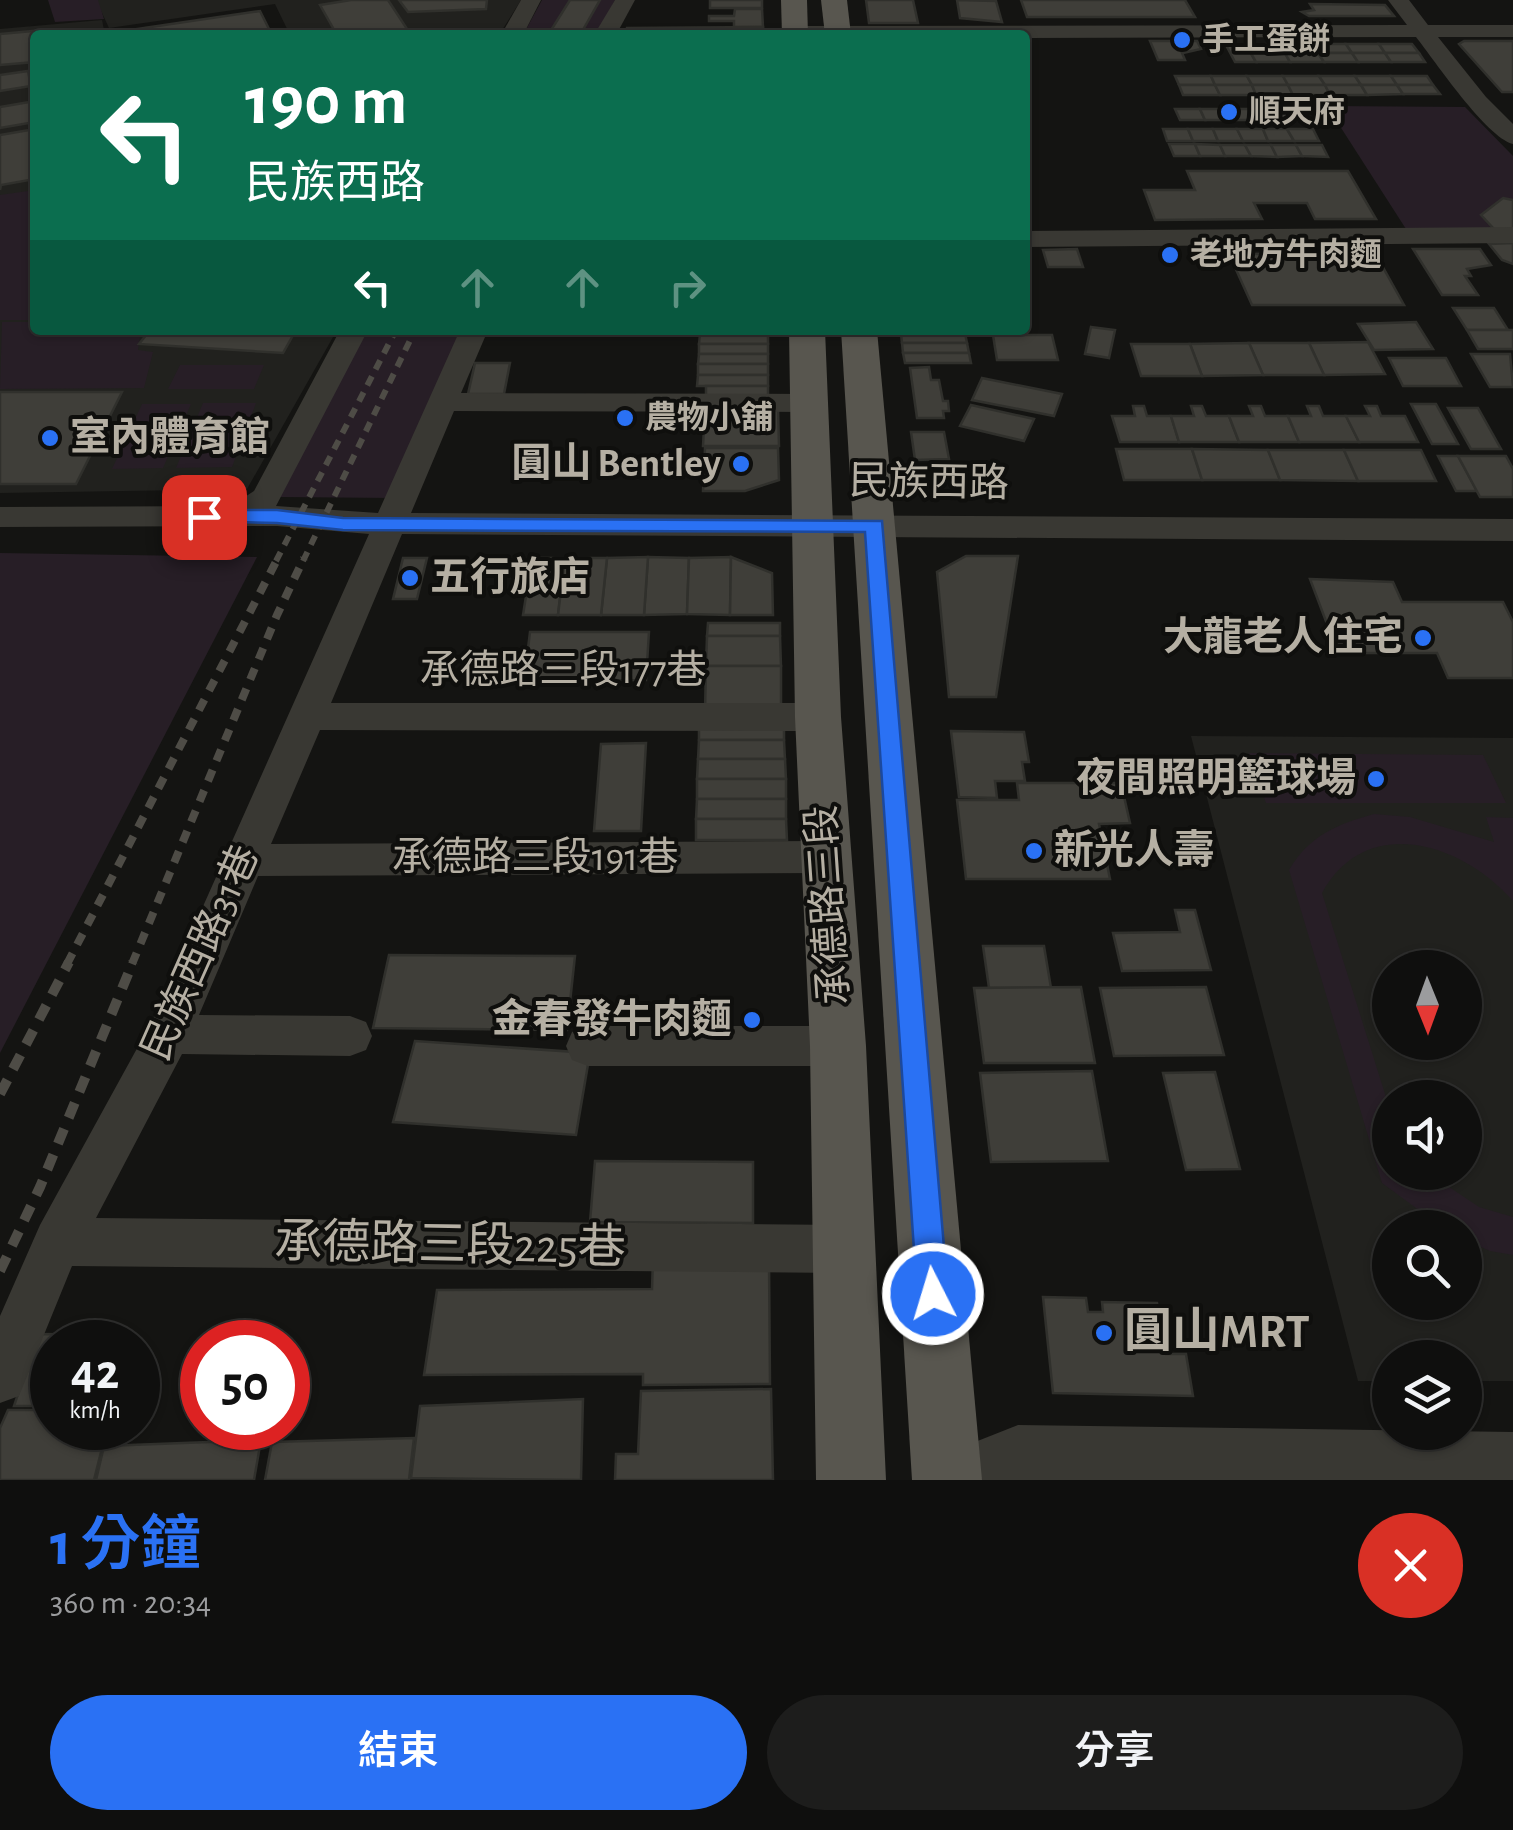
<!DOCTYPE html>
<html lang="zh-TW">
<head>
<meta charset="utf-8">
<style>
	body { margin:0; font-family:"Alegreya Sans","Noto Sans TC",sans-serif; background:#1d1d1c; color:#f1f3f6; height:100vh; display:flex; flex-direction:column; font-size:38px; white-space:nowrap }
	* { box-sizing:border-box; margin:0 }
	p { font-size:32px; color:#9b9c9e }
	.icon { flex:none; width:55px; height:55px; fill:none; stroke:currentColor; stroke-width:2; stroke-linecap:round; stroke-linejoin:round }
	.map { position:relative; height:1480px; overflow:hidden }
	.side { display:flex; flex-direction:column; background:#0f0f0e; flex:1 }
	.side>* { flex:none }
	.banner { position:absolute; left:30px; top:30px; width:1000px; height:305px; border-radius:10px; box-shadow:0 2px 8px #0004,0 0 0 2px #2f2f2e; background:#0b6e4f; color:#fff; overflow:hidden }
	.needle { width:65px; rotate:179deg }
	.controls { position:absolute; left:1372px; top:950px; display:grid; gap:20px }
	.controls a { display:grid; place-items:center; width:110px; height:110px; border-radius:50%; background:#0f0f0e; box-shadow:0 2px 8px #0004,0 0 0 2px #2f2f2e; font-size:50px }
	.speed { position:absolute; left:30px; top:1320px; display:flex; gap:20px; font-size:50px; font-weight:700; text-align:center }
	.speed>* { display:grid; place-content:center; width:130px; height:130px; border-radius:50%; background:#0f0f0e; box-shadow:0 2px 8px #0004,0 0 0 2px #2f2f2e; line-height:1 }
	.speed small { font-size:25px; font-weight:400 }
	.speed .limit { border:15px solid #d22; background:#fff; color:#111 }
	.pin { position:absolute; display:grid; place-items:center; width:85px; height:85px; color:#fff; margin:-42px; border-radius:20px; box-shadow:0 5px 15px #0006 }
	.me { position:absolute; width:110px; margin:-55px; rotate:355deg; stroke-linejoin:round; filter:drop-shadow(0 0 8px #0008) }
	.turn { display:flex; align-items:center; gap:35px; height:210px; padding:0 50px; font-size:45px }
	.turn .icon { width:130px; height:130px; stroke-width:2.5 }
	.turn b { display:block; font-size:70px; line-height:85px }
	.lanes { display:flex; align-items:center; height:95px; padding:0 50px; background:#0003; justify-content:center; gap:50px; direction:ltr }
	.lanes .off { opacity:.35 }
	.round { display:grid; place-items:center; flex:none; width:105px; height:105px; border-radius:52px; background:#1d1d1c }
	.head { display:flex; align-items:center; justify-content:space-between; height:170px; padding:0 50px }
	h1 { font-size:60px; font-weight:600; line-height:75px; color:#2a71f4 }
	.cta { display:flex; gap:20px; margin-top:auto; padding:20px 50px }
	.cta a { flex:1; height:115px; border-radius:60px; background:#2a71f4; color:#fff; font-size:40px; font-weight:600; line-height:115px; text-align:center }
	.cta a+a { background:#1d1d1c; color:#f1f3f6 }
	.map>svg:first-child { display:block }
	.built { fill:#21211e; fill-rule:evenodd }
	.green { fill:#271e26 }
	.building { fill:#3f3e39; stroke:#30302c; stroke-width:2.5 }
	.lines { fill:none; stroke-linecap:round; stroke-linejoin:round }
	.minor { fill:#393833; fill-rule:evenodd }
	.major { fill:#58564f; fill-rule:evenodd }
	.rail-far2 { stroke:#4e4c46; stroke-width:6; stroke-dasharray:10 8; stroke-linecap:butt }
	.rail-far1 { stroke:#4e4c46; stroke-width:8; stroke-dasharray:12 10; stroke-linecap:butt }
	.rail { stroke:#4e4c46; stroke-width:10; stroke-dasharray:16 12; stroke-linecap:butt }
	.route { fill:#2a71f4; stroke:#1b499f; stroke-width:2.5 }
	.poi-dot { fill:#2a71f4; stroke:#0f0f0d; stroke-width:4 }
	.labels { text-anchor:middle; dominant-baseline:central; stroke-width:8; stroke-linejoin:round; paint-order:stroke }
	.far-poi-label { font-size:32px; font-weight:bold; fill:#b5afa3; stroke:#0f0f0d; text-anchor:start }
	.poi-label { font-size:40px; font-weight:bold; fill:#b5afa3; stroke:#0f0f0d; text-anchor:end }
	.street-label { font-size:40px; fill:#b5afa3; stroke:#0f0f0d }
	.near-street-label { font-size:48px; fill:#b5afa3; stroke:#0f0f0d }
	.near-poi-label { font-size:48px; font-weight:bold; fill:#b5afa3; stroke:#0f0f0d; text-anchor:start }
</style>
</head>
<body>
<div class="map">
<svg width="1513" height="1480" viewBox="0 0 1513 1480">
	<rect width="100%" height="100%" fill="#141412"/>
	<g class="built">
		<polygon points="96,0 521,0 499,35 290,35 275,4 109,28"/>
		<polygon points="102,20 104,30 35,35 35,330 337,330 247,489 0,493 0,29"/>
		<path d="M1191,736L1513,738V1381H1465V1358H1390V1381H1358ZM1390,968H1465V1042H1390ZM1390,1098H1465V1172H1390ZM1390,1228H1465V1302H1390Z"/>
	</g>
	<g class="green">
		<polygon points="48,0 98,0 104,19 55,22"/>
		<polygon points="542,0 615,0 597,35 523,35"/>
		<polygon points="1327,106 1465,107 1513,156 1513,229 1406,229"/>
		<polygon points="35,190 35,320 0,320 0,195"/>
		<polygon points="2,322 35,322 35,330 141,330 138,350 153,352 144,388 0,389"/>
		<polygon points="367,330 463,330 394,498 279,497"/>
		<polygon points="180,365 264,365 254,389 168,389"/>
		<polygon points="203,403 256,403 232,467 176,468"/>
		<polygon points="142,404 191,404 163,468 112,469"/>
		<polygon points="0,553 257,557 0,1053"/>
		<polygon points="1249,753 1483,755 1506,803 1266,803"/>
		<path d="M1374,814L1410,817L1494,842L1486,817L1513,818V901C1463,843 1366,812 1322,893L1390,1110V1172L1428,1173L1479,1207L1513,1217V1255L1490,1251L1465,1240V1228L1442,1227L1382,1183L1289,870C1309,836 1337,824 1374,814Z"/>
	</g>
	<g class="building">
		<polygon points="351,0 388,0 411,35 337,35 320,5"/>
		<polygon points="399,0 487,0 486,9 408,12"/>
		<polygon points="570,0 600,0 580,35 548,35"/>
		<rect x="710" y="0" width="52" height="8"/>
		<polygon points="866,0 913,0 918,23 869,23"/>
		<polygon points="957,0 996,1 1002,22 960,18"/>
		<polygon points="1021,0 1185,0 1195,17 1027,17"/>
		<polygon points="1310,4 1385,5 1394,16 1309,16 1302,12 1314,10"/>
		<polygon points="735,9 762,9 763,27 734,27 734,21 709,21 709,16 734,16"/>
		<polygon points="260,11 272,35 110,33"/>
		<polygon points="763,27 763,35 626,35 627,28"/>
		<polygon points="44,30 43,35 35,35 35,62 0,65 0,34"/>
		<polygon points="1150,41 1177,41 1185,60 1158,60"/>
		<polygon points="1177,41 1197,41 1201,49 1183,53"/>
		<polygon points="1464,41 1513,41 1513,92 1502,92 1459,44"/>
		<polygon points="1279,44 1312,44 1318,53 1285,53"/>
		<polygon points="1279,44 1285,53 1251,53 1246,45"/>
		<polygon points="1312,44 1346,44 1352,53 1318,53"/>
		<polygon points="1346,44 1379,44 1385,53 1352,53"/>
		<polygon points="1379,44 1412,44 1419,53 1385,53"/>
		<polygon points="1226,45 1246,45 1256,62 1235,62"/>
		<polygon points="1251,53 1285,53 1290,62 1256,62"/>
		<polygon points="1285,53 1318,53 1324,62 1290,62"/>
		<polygon points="1318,53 1352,53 1358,62 1324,62"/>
		<polygon points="1352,53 1385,53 1391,62 1358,62"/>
		<polygon points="1385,53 1419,53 1425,62 1391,62"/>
		<polygon points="28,71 31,86 0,91 0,75"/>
		<polygon points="1175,76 1211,76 1215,85 1179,85"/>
		<polygon points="1211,76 1247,76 1252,85 1215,85"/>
		<polygon points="1247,76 1283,76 1288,85 1252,85"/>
		<polygon points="1283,76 1319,76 1325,85 1288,85"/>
		<polygon points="1319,76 1355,76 1361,85 1325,85"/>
		<polygon points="1355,76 1391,76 1397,85 1361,85"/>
		<polygon points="1391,76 1427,76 1433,85 1397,85"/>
		<polygon points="1179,85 1215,85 1220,95 1183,95"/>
		<polygon points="1215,85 1252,85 1256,95 1220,95"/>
		<polygon points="1252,85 1288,85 1293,95 1256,95"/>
		<polygon points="1288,85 1325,85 1330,95 1293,95"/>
		<polygon points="1325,85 1361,85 1367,95 1330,95"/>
		<polygon points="1361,85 1397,85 1403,94 1367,95"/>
		<polygon points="1397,85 1433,85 1440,94 1403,94"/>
		<polygon points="35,101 35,122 0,128 0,107"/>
		<polygon points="1175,109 1200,109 1205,120 1180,120"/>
		<polygon points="1200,109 1225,109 1230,120 1205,120"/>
		<polygon points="1225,109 1250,109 1256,120 1230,120"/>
		<polygon points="1250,109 1275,109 1281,120 1256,120"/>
		<polygon points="1275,109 1299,109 1306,120 1281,120"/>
		<polygon points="35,129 35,179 1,185 0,190 0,135"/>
		<polygon points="1163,129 1188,129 1193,141 1167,141"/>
		<polygon points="1188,129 1213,129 1218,141 1193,141"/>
		<polygon points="1213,129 1237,129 1243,141 1218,141"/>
		<polygon points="1237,129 1263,129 1268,141 1243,141"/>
		<polygon points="1263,129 1287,129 1294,141 1268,141"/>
		<polygon points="1287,129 1313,129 1319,141 1294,141"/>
		<polygon points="1169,144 1195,144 1200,156 1174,156"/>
		<polygon points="1195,144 1220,145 1225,156 1200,156"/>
		<polygon points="1220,145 1245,145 1251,156 1225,156"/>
		<polygon points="1245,145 1271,145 1277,157 1251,156"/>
		<polygon points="1271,145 1296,145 1302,156 1277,157"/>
		<polygon points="1296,145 1322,145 1328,157 1302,156"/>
		<polygon points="1187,171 1348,171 1376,219 1315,219 1307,203 1254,203 1262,219 1155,220 1144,190 1195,190"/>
		<polygon points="1503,198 1513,200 1513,230 1495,230 1481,215"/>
		<polygon points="1513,243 1513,264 1502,260 1489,244"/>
		<polygon points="1077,249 1083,267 1048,267 1043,250"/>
		<polygon points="1413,249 1480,249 1491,265 1467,269 1471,276 1465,276 1478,295 1442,295"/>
		<polygon points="1375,253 1404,305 1252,305 1229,254"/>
		<polygon points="1453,308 1494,308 1508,330 1467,330"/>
		<polygon points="1416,322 1433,349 1374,350 1358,324"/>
		<polygon points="1091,327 1115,330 1109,358 1085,354"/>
		<polygon points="150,330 296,330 283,353 139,344"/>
		<rect x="700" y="330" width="68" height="4"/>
		<polygon points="900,330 965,330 965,333 901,334"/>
		<polygon points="1467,330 1513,330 1513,349 1478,349"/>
		<polygon points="965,333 967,343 902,343 901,334"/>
		<polygon points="700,334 768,334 768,344 699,344"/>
		<polygon points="993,335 1052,335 1058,360 997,360"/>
		<polygon points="1368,342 1385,374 1324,375 1309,343"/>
		<polygon points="902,343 967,343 969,353 903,353"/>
		<polygon points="1249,343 1309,343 1324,375 1263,375"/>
		<polygon points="1249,343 1263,375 1202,376 1190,344"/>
		<rect x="699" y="344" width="69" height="10"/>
		<polygon points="1131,344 1190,344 1202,376 1141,376"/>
		<polygon points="903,353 969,353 971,363 905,363"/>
		<polygon points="699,354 768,354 768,364 698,364"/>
		<polygon points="1471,354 1510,354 1513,387 1490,387"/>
		<polygon points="1389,358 1446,358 1461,386 1403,386"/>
		<polygon points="475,363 510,363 504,394 468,394"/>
		<rect x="698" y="364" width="70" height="11"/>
		<polygon points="929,367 931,380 939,380 943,401 948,401 949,411 943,411 944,418 917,418 910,368"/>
		<polygon points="698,375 768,375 768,386 697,386"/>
		<polygon points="982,378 1062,394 1054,416 972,400"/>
		<rect x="706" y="386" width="62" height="10"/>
		<polygon points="0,392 122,392 76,484 0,484"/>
		<polygon points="1411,404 1436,404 1458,444 1432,444"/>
		<polygon points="971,405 1034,419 1024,441 960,426"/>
		<polygon points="1133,406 1144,406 1147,416 1171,416 1179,442 1120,442 1112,416 1135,416"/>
		<polygon points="1191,406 1202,406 1206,416 1229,416 1239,442 1179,442 1171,416 1194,416"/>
		<polygon points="1249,406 1261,406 1265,416 1288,416 1299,442 1239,442 1229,416 1253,416"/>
		<polygon points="1307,406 1319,406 1323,416 1346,416 1359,442 1299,442 1288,416 1311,416"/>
		<polygon points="1365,406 1377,406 1381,416 1405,416 1418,442 1359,442 1346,416 1370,416"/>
		<polygon points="705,408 778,408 779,446 703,446"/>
		<polygon points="1448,408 1478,408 1501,449 1471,449"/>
		<polygon points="911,432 944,432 949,459 915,460"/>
		<polygon points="705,448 778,448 779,480 745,491 703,491"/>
		<polygon points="1116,449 1192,449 1202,480 1124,480"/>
		<polygon points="1192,449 1268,450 1280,480 1202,480"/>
		<polygon points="1268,450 1344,450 1358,481 1280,480"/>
		<polygon points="1344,450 1421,450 1436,481 1358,481"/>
		<polygon points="1438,456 1458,456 1477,491 1456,491"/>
		<polygon points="1458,456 1506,456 1513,469 1513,497 1480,497"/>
		<polygon points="966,556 1018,556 996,697 949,697 937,572"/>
		<polygon points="648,557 689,558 687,614 644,615"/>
		<polygon points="648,557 644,615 601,615 607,558"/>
		<polygon points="731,557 730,615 687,614 689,558"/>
		<polygon points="731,557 772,573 773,615 730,615"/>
		<polygon points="403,558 427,558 417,599 393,599"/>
		<polygon points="532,558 565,558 558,615 523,615"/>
		<polygon points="565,558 607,558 601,615 558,615"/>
		<polygon points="1310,579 1393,582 1402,602 1503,602 1513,622 1513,678 1448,678 1437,653 1338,653"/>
		<polygon points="708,623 780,623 780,636 707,636"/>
		<polygon points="530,632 649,632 646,680 524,681"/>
		<polygon points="707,636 780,636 781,666 706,666"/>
		<polygon points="706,666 781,666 781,712 705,712"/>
		<rect x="699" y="722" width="85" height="18"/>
		<polygon points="951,731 1024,732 1029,762 1022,762 1025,781 995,781 997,798 959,797"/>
		<polygon points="699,740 784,740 785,759 698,759"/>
		<polygon points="646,743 641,831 594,831 601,744"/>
		<polygon points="698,759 785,759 786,779 697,779"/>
		<rect x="697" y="779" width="89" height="20"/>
		<polygon points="1017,783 1121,783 1130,823 1099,824 1110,879 966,879 957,800 1019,800"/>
		<polygon points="697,799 786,799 786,819 696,819"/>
		<polygon points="696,819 786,819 787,840 696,840"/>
		<polygon points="1175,910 1195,910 1211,970 1122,971 1113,933 1180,932"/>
		<polygon points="983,946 1044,946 1051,988 989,988"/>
		<polygon points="389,955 575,956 567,1030 373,1028"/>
		<polygon points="1081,987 1095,1063 984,1063 974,988"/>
		<polygon points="1206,987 1224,1055 1114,1056 1100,988"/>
		<polygon points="415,1041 590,1053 576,1135 393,1122"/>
		<polygon points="1092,1071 1108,1161 991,1162 980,1073"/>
		<polygon points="1215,1072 1240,1169 1186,1170 1163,1073"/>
		<polygon points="595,1161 753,1162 753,1223 590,1222"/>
		<polygon points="653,1258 769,1258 770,1384 643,1385 643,1374 424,1375 437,1290 652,1289"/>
		<polygon points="1043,1297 1086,1298 1088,1312 1103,1312 1102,1302 1157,1303 1166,1354 1186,1354 1193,1396 1053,1393"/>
		<polygon points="38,1334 134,1335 132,1342 52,1342 52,1406 14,1406"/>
		<polygon points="771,1389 773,1480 615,1480 616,1454 638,1454 641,1391"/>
		<polygon points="583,1399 581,1480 411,1478 420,1406"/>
		<polygon points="8,1410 52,1410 52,1428 107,1428 94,1480 0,1480 0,1428"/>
		<polygon points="414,1438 409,1480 265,1480 272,1442"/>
		<polygon points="261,1440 254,1480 96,1480 104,1446"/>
	</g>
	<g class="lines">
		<g class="minor">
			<polygon points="521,0 541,0 523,35 501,35"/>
			<polygon points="615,0 635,0 616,35 594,35"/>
			<path d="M1388,0H1409L1428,25H1513V37H1438L1486,97L1513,124V144C1486,137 1435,61 1416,37L1025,38L785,32L795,26L1407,25Z"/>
			<polygon points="1513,227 1513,243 1025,247 1025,231"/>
			<polygon points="340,330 368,330 276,506 378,513 460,330 488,330 461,393 809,394 819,397 824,403 819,409 809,412 454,411 411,513 1513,519 1513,541 402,534 331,703 818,703 831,707 836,717 831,727 818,731 320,730 271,844 826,841 840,846 846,857 840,868 826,873 258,876 199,1015 350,1016 366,1022 372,1036 366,1050 350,1056 182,1054 96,1218 844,1225 861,1232 869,1249 861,1266 844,1273 72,1266 19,1396 0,1403 0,1316 40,1225 151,1023 369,534 277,526 0,527 0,507 231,506 254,491"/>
			<polygon points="588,1026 838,1026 854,1032 860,1046 854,1060 838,1066 588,1066 572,1060 566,1046 572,1032"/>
			<polygon points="1018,1425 1513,1432 1513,1480 919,1480 927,1461"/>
		</g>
		<g class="major">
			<polygon points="781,0 807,0 808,35 782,35"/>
			<polygon points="821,0 847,0 851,35 825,35"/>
			<polygon points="789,330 825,330 841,717 866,1046 886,1480 816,1480 810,1046 795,717"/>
			<polygon points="841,330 877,330 982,1480 912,1480"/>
		</g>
		<g class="rail-far2">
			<polyline points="276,561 396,330"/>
			<polyline points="303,561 415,330"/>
		</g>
		<g class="rail-far1">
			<polyline points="67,964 278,558"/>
			<polyline points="132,964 277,615 304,558"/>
		</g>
		<g class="rail">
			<polyline points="0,1094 69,962"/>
			<polyline points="0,1271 40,1187 133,962"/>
		</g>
	</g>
	<polygon class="route" points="204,510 277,510 343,518 882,521 948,1294 944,1304 933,1309 922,1304 917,1294 865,532 343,530 277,523 197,521 197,512"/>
	<g class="poi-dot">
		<circle cx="1182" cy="40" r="10"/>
		<circle cx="1229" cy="112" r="10"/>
		<circle cx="1170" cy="255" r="10"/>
		<circle cx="625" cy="418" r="10"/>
		<circle cx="50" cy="438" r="10"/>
		<circle cx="741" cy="464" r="10"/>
		<circle cx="410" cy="578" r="10"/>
		<circle cx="1423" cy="638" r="10"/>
		<circle cx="1376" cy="779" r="10"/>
		<circle cx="1034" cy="851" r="10"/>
		<circle cx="752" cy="1020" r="10"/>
		<circle cx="1104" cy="1333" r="10"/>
	</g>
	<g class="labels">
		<g class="far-poi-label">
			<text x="1202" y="40">手工蛋餅</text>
			<text x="1249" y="112">順天府</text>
			<text x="1190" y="255">老地方牛肉麵</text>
			<text x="645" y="418">農物小舖</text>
		</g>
		<g class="poi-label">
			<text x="70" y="438" text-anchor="start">室內體育館</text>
			<text x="721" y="464">圓山 Bentley</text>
			<text x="430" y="578" text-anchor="start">五行旅店</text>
			<text x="1403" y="638">大龍老人住宅</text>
			<text x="1356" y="779">夜間照明籃球場</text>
			<text x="1054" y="851" text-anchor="start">新光人壽</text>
			<text x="732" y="1020">金春發牛肉麵</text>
		</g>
		<g class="street-label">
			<text transform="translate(929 483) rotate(1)">民族西路</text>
			<text x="563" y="671">承德路三段177巷</text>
			<text x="535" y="858">承德路三段191巷</text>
			<text transform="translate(829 905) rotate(-94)">承德路三段</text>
			<text transform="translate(201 953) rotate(-66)">民族西路31巷</text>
		</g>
		<g class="near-street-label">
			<text transform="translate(450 1246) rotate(1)">承德路三段225巷</text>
		</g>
		<g class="near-poi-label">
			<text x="1124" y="1333">圓山MRT</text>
		</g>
	</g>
</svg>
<div class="controls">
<a><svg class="needle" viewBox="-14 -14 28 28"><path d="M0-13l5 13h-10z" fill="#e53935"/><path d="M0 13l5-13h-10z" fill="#9b9c9e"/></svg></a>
<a><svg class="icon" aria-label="sound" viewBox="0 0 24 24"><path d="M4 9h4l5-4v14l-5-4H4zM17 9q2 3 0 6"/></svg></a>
<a><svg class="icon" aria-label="search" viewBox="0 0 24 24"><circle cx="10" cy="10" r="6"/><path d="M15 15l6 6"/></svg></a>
<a><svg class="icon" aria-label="layers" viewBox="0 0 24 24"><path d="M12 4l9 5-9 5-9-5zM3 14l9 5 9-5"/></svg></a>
</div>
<div class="speed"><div>42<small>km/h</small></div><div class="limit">50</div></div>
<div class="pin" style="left:204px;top:517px;background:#d93025"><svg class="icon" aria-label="arrive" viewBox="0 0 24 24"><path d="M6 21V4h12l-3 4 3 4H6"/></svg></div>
<svg class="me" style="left:933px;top:1294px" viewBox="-20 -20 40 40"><circle r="17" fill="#2a71f4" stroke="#fff" stroke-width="3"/><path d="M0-11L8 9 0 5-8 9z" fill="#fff"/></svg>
<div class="banner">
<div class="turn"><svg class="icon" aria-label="left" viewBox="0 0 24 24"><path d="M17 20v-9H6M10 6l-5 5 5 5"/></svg><div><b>190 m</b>民族西路</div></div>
<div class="lanes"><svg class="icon" aria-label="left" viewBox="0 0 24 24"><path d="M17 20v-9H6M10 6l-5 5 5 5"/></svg><svg class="icon off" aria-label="ahead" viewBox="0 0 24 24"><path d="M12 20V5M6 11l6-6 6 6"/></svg><svg class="icon off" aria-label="ahead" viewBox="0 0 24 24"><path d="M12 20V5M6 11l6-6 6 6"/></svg><svg class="icon off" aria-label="right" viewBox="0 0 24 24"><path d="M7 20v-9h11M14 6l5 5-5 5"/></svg></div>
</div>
</div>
<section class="side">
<div class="head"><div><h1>1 分鐘</h1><p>360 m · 20:34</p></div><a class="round" style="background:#d93025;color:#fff"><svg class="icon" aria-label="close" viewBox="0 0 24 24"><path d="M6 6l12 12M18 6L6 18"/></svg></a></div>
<div class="cta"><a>結束</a><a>分享</a></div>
</section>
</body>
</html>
